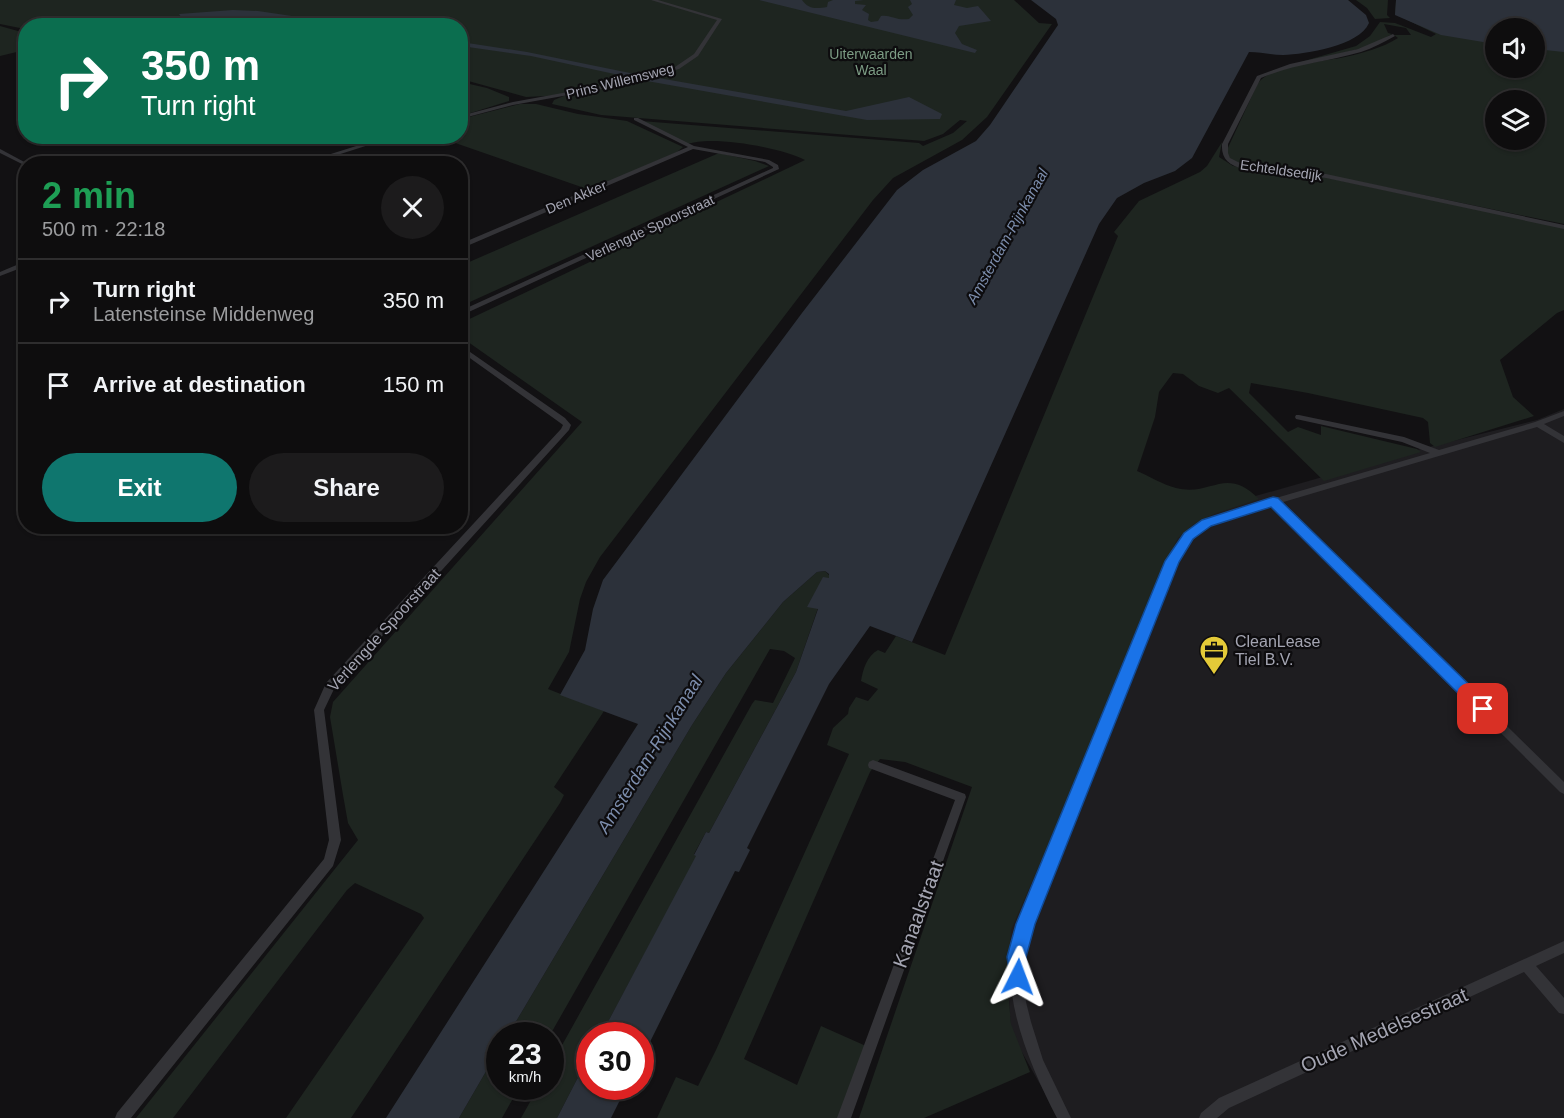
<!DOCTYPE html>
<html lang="en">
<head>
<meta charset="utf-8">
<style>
	body { margin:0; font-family:Arial,sans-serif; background:#1c1b1c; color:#f1f3f6; height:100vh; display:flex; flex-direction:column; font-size:22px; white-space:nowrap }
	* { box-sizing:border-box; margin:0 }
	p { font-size:20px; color:#9b9c9e }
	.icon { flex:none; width:33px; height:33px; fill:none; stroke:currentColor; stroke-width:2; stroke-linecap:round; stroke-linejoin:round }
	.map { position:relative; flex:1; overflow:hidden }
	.sheet { position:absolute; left:18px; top:156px; width:450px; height:378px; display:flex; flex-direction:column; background:#0e0d0e; border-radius:24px; box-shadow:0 2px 4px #0004,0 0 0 2px #2e2d2e }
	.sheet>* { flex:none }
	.top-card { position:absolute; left:18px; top:18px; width:450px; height:126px; border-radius:24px; box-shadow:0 2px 4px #0004,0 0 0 2px #2e2d2e; background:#0b6e4f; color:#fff; overflow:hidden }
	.controls { position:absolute; left:1485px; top:18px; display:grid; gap:12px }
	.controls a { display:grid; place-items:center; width:60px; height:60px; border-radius:50%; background:#0e0d0e; box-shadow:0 2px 4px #0004,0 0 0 2px #2e2d2e; font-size:30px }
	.speed { position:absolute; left:486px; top:1022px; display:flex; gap:12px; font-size:30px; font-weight:700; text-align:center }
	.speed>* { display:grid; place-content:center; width:78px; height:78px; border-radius:50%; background:#0e0d0e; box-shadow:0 2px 4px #0004,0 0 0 2px #2e2d2e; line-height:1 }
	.speed small { font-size:15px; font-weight:400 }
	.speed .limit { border:9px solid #d22; background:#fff; color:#111 }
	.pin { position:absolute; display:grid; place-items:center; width:51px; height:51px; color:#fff; margin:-26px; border-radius:12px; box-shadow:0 3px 9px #0006 }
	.me { position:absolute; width:66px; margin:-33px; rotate:3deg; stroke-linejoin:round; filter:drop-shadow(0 0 4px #0008) }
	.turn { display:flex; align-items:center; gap:21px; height:126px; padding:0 24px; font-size:27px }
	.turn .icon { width:78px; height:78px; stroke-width:2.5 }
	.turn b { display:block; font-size:42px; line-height:51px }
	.round { display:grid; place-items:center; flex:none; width:63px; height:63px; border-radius:32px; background:#1c1b1c }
	.headline { display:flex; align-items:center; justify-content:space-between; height:102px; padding:0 24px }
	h1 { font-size:36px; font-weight:700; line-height:45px; color:#1e9e55 }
	.cta { display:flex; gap:12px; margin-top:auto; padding:12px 24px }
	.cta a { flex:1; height:69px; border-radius:36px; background:#0f766e; color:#fff; font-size:24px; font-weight:700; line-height:69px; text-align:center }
	.cta a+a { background:#1c1b1c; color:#f1f3f6 }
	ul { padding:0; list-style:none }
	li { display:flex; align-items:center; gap:18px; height:84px; padding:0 24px; border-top:2px solid #2e2d2e }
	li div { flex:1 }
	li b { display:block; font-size:22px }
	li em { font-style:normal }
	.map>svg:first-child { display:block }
	.built { fill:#1e1d20 }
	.green { fill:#1e2520; fill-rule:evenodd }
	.water { fill:#2c313a }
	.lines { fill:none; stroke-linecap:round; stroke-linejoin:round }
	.street { fill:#333337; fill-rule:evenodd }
	.route { fill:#1a73e8; stroke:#114b97; stroke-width:1.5 }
	.labels { text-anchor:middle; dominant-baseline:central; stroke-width:4.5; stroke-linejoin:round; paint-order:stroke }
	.far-park-label { font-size:14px; fill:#7c9c84; stroke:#0d0c0e }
	.far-street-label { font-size:14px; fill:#a4a5b2; stroke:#0d0c0e }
	.far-water-label { font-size:15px; font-style:italic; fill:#7c8dac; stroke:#0d0c0e }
	.street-label { font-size:16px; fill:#a4a5b2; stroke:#0d0c0e }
	.poi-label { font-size:16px; fill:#a4a5b2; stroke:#0d0c0e; text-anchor:start }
	.water-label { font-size:18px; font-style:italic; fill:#7c8dac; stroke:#0d0c0e }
	.near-street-label { font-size:20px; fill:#a4a5b2; stroke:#0d0c0e }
</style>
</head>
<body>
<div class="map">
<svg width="1564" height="1118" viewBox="0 0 1564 1118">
	<rect width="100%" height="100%" fill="#121113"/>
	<polygon class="built" points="1564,409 1564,1118 1059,1118 1011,1033 1005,929 1170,532 1217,507 1417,450 1537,420"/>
	<g class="green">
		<path d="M0,0H1014L1039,23L1052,24L987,117L962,140L893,178L873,200L600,557L586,582L580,599L569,652L548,689L604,711L554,787L564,795L560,803L351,1118H286L424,918L421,914L355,883L347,890L173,1118H136L358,840L348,823L343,795L330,717L333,702L582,422L461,337V323L805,160C783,148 712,135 688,144L641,121L919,143L923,146L953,133L967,121L960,120L943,134L924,141L601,115L552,104L554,100L566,95L526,97L461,79L460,26H26L25,29L0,24Z"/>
		<polygon points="1356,0 1388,0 1387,15 1390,18 1375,19 1367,8"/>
		<path d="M1396,0L1564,22V224L1356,181L1243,166L1231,160L1226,152L1257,85C1268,65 1323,62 1345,57C1363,53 1382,48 1398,38L1394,35H1411L1406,28L1384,24L1388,33L1392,34L1371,46L1280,68L1356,46L1370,36L1380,22L1395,23L1431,37L1436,34L1395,14ZM1496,28H1534V68H1496ZM1496,100H1534V140H1496Z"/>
		<polygon points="0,26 25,33 25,50 0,56"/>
		<polygon points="461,82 487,88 509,97 509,101 461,116 461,108 469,105 461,102"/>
		<polygon points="520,104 536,104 578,114 627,121 683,147 677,152 590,190 438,137 460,136 461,119"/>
		<path d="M1222,142L1219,157L1233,166L1328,178L1564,228V310L1557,313L1500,360L1513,397L1534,416L1435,447L1430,443L1428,422L1423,418L1308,393L1251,383L1249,393L1288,432L1298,427L1321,435V426L1417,449L1421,452L1324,481L1229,388L1218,393L1199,386L1183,374L1173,373L1159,392L1155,417L1137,471C1149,476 1163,485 1176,488C1212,497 1225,465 1259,499L1214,514L1194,524L1178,538L1161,572L1094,741L1011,930L1007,978L1011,1024L1030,1072L924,1118H859L972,787L905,762L880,759L870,772L744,1059L797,1085L821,1026L866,1046L840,1118H657L676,1077L698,1086L716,1050L849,754L827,745L833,728L848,714L849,708L856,697L868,701L878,689L861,681C863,669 867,656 878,650L885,653L896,636L945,655L1118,236L1114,232L1139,201L1200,172L1207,166Z"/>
		<polygon points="719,153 755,161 769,166 461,306 460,266"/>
		<polygon points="825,571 830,576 814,607 818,608 796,672 709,833 706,832 694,854 697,856 601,1035 590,1035 589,1056 557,1118 521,1118 539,1086 550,1086 551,1065 752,704 755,700 773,703 795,658 784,651 770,649 550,1035 508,1035 692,725 726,673 783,602 817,572"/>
		<polygon points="499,1049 500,1086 520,1086 502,1118 459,1118"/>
	</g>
	<g class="water">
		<path d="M759,0H802C808,9 816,9 827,7L828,2L833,0H864L855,1V4L866,5L862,10L869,14L868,20L871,22L878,21L881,16C889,14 897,21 909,19L913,15L908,7L912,4L910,0H956L954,5L967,8L978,6L991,21L959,26L955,33L962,44L977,50L975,53Z"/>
		<path d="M1031,0H1348L1366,15L1369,23C1359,46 1306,54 1283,55C1272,55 1261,52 1249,52L1192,158L1175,171L1144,183L1117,198L1099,224L912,642L870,626L829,684L747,848L750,850L739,872L735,871L641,1060L640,1035H601L696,856L694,855L706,832L709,833L796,672L818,609L807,607L823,577L829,578V574L825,571L817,572L783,602L726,673L692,725L508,1035H500L499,1049L459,1118H386L638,724L560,695L585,650L593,609L603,580L802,313L897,190L923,170L976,141L990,125L1058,25L1056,19Z"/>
		<polygon points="1396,0 1564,0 1564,52 1535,49 1534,28 1496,28 1495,44 1441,35 1395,15"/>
		<polygon points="233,10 258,11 346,24 374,25 123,25 185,23 179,14"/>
		<polygon points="461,42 527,52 630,73 846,111 909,97 942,114 940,119 867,120 647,81 531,56 461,46"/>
		<polygon points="589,1056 590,1086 627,1086 611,1118 557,1118"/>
	</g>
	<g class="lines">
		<g class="street">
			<polygon points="651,0 658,0 722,19 698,56 679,69 624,85 513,105 460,119 460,116 513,102 623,82 675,67 694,54 717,20"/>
			<path d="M1393,34L1395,36C1384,42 1373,48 1361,52C1327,62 1293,64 1261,78L1228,144V153L1230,158L1244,165L1326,174L1564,225V229L1326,178L1243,169C1229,165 1221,159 1222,144L1257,76L1290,64L1358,49Z"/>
			<polygon points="634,118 638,118 694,146 769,160 778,165 779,169 460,316 460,311 773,168 773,167 765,162 693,149 460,249 460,244 688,147 634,120"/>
			<polygon points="388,136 397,136 309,164 299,164"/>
			<polygon points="0,149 2,150 28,164 24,165 0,153"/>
			<polygon points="26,261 26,266 0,276 0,272"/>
			<polygon points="460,345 565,418 571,425 569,430 334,689 324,710 341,840 333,866 131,1118 115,1118 117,1113 324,859 329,840 314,710 326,683 561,429 563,425 559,422 460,351"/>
			<path d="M1564,411V416L1544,424L1564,436V443L1537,427L1280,503L1564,782V794L1560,792L1272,505L1220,520C1201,530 1188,543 1176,562L1032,924L1023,955L1024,981L1026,1002L1031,1022L1043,1060L1071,1118H1057C1033,1072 1005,1008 1011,955C1012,944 1017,934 1020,924L1167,561C1179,541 1193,526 1214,516L1430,453L1402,442L1296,419L1295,417L1296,415H1299L1404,437L1439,450L1535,422Z"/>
			<polygon points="873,760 965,794 966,797 851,1118 837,1118 955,800 869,768 868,765 869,762"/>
			<polygon points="1564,941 1564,953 1536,966 1564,998 1564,1014 1559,1013 1524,972 1229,1108 1217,1118 1199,1118 1201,1113 1219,1098"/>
		</g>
	</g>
	<polygon class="route" points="1273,497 1278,498 1489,704 1491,709 1489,713 1483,715 1478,713 1271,507 1211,526 1193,539 1179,562 1035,924 1026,957 1028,977 1025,983 1018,986 1011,983 1007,957 1016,924 1165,561 1184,533 1202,520"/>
	<defs>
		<g id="office-pin" transform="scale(1.5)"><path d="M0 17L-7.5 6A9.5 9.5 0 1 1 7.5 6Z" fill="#e4ca38" stroke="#0d0c0e"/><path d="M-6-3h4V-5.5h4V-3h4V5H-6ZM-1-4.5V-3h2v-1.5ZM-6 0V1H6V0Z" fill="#111"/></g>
	</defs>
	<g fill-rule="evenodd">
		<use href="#office-pin" x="1214" y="650"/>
	</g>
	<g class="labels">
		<g class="far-park-label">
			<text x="871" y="54">Uiterwaarden<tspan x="871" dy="16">Waal</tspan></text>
		</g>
		<g class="far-street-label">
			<text transform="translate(620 81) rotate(-14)">Prins Willemsweg</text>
			<text transform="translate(1281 170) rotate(8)">Echteldsedijk</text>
			<text transform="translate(576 197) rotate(-23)">Den Akker</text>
			<text transform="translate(650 228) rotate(-25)">Verlengde Spoorstraat</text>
		</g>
		<g class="far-water-label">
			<text transform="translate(1007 236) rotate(-61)">Amsterdam-Rijnkanaal</text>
		</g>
		<g class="street-label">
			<text transform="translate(384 630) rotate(-48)">Verlengde Spoorstraat</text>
		</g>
		<g class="poi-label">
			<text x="1235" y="641">CleanLease<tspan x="1235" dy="18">Tiel B.V.</tspan></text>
		</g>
		<g class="water-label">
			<text transform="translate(650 754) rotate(-58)">Amsterdam-Rijnkanaal</text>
		</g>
		<g class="near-street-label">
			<text transform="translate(918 914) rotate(-70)">Kanaalstraat</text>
			<text transform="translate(1384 1030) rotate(-24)">Oude Medelsestraat</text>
		</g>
	</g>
</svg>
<div class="controls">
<a><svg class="icon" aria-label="sound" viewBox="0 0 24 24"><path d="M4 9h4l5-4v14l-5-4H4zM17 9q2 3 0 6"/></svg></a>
<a><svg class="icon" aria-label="layers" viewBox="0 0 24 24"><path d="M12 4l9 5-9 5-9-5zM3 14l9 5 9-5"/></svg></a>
</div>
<div class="speed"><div>23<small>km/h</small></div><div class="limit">30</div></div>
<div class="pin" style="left:1483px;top:709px;background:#d93025"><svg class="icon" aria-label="arrive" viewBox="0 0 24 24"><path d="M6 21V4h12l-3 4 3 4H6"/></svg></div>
<svg class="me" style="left:1018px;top:977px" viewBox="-20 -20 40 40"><path d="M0-17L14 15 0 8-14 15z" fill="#1a73e8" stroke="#fff" stroke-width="4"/></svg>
<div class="top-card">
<div class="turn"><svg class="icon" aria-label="right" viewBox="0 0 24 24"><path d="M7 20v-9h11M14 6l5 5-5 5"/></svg><div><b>350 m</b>Turn right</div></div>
</div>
<section class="sheet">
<div class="headline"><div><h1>2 min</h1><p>500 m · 22:18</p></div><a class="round"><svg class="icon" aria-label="close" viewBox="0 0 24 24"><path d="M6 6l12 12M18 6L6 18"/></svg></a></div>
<ul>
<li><svg class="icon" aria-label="right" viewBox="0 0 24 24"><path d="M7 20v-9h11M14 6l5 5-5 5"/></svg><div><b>Turn right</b><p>Latensteinse Middenweg</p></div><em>350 m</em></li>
<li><svg class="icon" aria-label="arrive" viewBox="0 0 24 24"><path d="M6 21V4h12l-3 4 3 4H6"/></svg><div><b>Arrive at destination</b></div><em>150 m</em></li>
</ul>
<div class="cta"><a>Exit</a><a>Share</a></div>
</section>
</div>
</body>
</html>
